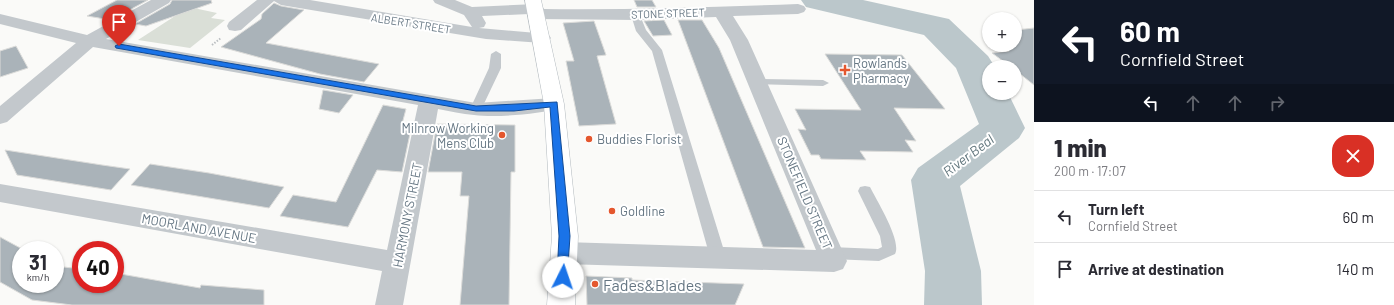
<!DOCTYPE html>
<html lang="en">
<head>
<meta charset="utf-8">
<style>
	body { margin:0; font-family:Barlow,sans-serif; background:#f7f7f7; color:#2b2b33; height:100vh; display:flex; flex-direction:column; font-size:15px; white-space:nowrap }
	* { box-sizing:border-box; margin:0 }
	p { font-size:13px; color:#7c7c81 }
	.icon { flex:none; width:22px; height:22px; fill:none; stroke:currentColor; stroke-width:2; stroke-linecap:round; stroke-linejoin:round }
	.map { position:relative; flex:1; overflow:hidden }
	.drawer { display:flex; flex-direction:column; background:#fff; width:360px }
	.drawer>* { flex:none }
	.top-card { background:#111827; color:#fff; overflow:hidden }
	.tools { position:absolute; left:982px; top:12px; display:grid; gap:8px }
	.tools a { display:grid; place-items:center; width:40px; height:40px; border-radius:50%; background:#fff; box-shadow:0 1px 3px #0004; font-size:20px }
	.speed { position:absolute; left:12px; top:241px; display:flex; gap:8px; font-size:20px; font-weight:700; text-align:center }
	.speed>* { display:grid; place-content:center; width:52px; height:52px; border-radius:50%; background:#fff; box-shadow:0 1px 3px #0004; line-height:1 }
	.speed small { font-size:10px; font-weight:400 }
	.speed .limit { border:6px solid #d22; background:#fff; color:#111 }
	.pin { position:absolute; display:grid; place-items:center; width:34px; height:34px; color:#fff; margin:-41px -17px; border-radius:50% 50% 50% 0; rotate:-45deg; box-shadow:0 0 4px #0007 }
	.pin .icon { rotate:45deg }
	.me { position:absolute; width:44px; margin:-22px; rotate:4deg; stroke-linejoin:round; filter:drop-shadow(0 0 3px #0008) }
	.turn { display:flex; align-items:center; gap:14px; height:84px; padding:0 20px; font-size:18px }
	.turn .icon { width:52px; height:52px; stroke-width:2.5 }
	.turn b { display:block; font-size:28px; line-height:34px }
	.lanes { display:flex; align-items:center; height:38px; padding:0 20px; background:#0003; justify-content:center; gap:20px; direction:ltr }
	.lanes .off { opacity:.35 }
	.round { display:grid; place-items:center; flex:none; width:42px; height:42px; border-radius:16px; background:#f7f7f7 }
	.headline { display:flex; align-items:center; justify-content:space-between; height:68px; padding:0 20px }
	h1 { font-size:24px; font-weight:800; line-height:30px }
	ul { padding:0; list-style:none }
	li { display:flex; align-items:center; gap:12px; height:52px; padding:0 20px; border-top:1px solid #e1e1e2 }
	li div { flex:1 }
	li b { display:block; font-size:15px }
	li em { font-style:normal }
	main { display:flex; flex:1; min-height:0 }
	.map>svg:first-child { display:block }
	.green { fill:#dadfd7 }
	.lines { fill:none; stroke-linecap:round; stroke-linejoin:round }
	.river { fill:#bbc7cb; fill-rule:evenodd }
	.building { fill:#aab3b9; stroke:#dcdcda }
	.secondary-casing { stroke:#b3babf; stroke-width:1 }
	.path { stroke:#bbbfc2; stroke-width:2; stroke-dasharray:1.5 1.5; stroke-linecap:butt }
	.lane { fill:#c3c8cc; fill-rule:evenodd }
	.street { fill:#c3c8cc; fill-rule:evenodd }
	.secondary { fill:#fff; fill-rule:evenodd }
	.route { fill:#1a73e8; stroke:#114b97 }
	.poi-dot { fill:#e4572e; stroke:#fff; stroke-width:1.5 }
	.labels { text-anchor:middle; dominant-baseline:central; stroke-width:4; stroke-linejoin:round; paint-order:stroke }
	.far-street-label { font-size:11px; fill:#657683; stroke:#fff }
	.poi-label { font-size:13px; fill:#657683; stroke:#fff; text-anchor:start }
	.street-label { font-size:13px; fill:#657683; stroke:#fff }
	.water-label { font-size:14px; font-style:italic; fill:#60757c; stroke:#fff }
	.near-poi-label { font-size:16px; fill:#657683; stroke:#fff; text-anchor:start }
</style>
</head>
<body>
<main>
<div class="map">
<svg width="1034" height="305" viewBox="0 0 1034 305">
	<rect width="100%" height="100%" fill="#fafaf8"/>
	<polygon class="green" points="189,7 217,13 211,18 225,20 190,48 138,40"/>
	<g class="lines">
		<polygon class="river" points="801,0 863,0 949,19 988,56 995,67 989,67 989,93 1008,93 1025,128 1019,138 960,186 981,271 982,305 924,305 925,271 911,180 918,168 979,124 956,68 924,35 806,7"/>
	</g>
	<g class="building">
		<polygon points="117,0 148,0 111,20 87,16"/>
		<polygon points="172,0 211,0 212,3 146,26 135,24 170,4"/>
		<polygon points="634,0 652,0 656,7 637,7"/>
		<polygon points="274,3 281,6 304,10 266,43 379,64 364,82 320,74 221,47 261,19 262,14"/>
		<polygon points="664,20 672,35 653,36 644,21"/>
		<polygon points="678,20 702,20 719,48 805,248 763,247"/>
		<polygon points="594,21 606,55 597,56 616,124 579,126 566,61 574,61 563,23"/>
		<polygon points="1034,28 1034,85 1015,70 1015,67 1011,67 992,53 1009,51 1001,45 1015,45 1015,30"/>
		<polygon points="16,46 28,68 0,77 0,51"/>
		<polygon points="825,54 902,55 945,109 894,108 916,141 905,140 913,152 860,151 866,160 821,159 819,155 811,155 798,129 806,130 795,109 861,110"/>
		<polygon points="323,90 353,95 339,113 319,109"/>
		<polygon points="383,105 406,109 402,124 412,124 402,172 377,170 348,227 280,216 293,195 336,202"/>
		<polygon points="437,124 515,125 515,172 511,172 509,305 460,305 469,196 460,196 462,172 428,172"/>
		<polygon points="5,150 102,165 130,169 111,190 17,175"/>
		<polygon points="150,164 209,173 284,187 269,208 131,185"/>
		<polygon points="0,237 24,250 21,250 21,284 55,284 55,266 81,269 81,284 115,284 115,273 200,288 201,285 264,290 264,305 72,305 32,300 0,282"/>
		<polygon points="586,276 632,278 632,280 744,284 735,305 587,305"/>
	</g>
	<g class="lines">
		<g class="secondary-casing">
			<polygon id="secondary" points="525,0 541,0 564,104 578,236 575,305 547,305 552,236 544,104"/>
		</g>
		<polyline class="path" points="212,45 221,38"/>
		<g class="lane">
			<polygon points="636,12 639,13 646,30 662,50 726,257 723,262 718,263 713,262 710,257 652,51 636,31 631,15"/>
			<polygon points="496,51 501,54 501,68 480,112 472,112 470,109 489,68 491,54"/>
			<polygon points="757,79 823,80 829,83 823,86 753,84 751,82"/>
			<path d="M865,186L870,187C877,201 902,241 895,254L879,261L831,259L826,257L823,253L826,249L831,247L878,249L882,247L880,236L858,191L860,187Z"/>
		</g>
		<g class="street">
			<path d="M151,0H171L169,3L106,39L476,103L554,98L561,100L564,104L561,108C539,114 497,118 474,115C462,114 450,111 438,109L403,305H375L382,271L0,202V184L387,250L418,105L93,47L7,122L0,124V106L76,43L0,24V14L87,35Z"/>
			<path d="M257,0H310L472,27L464,15L435,3L433,0H455L472,7L536,4L542,6L544,9C629,10 713,7 798,4L804,6L806,9L804,12L798,14L733,16L748,40L847,261L843,269L834,272L564,264L555,261L551,253L555,245L564,242L816,250L730,40L716,17L636,20L537,19L531,17L529,14L482,16L486,23L484,27L479,28L548,34L551,38L548,42L542,43L486,39L281,5L274,1L241,30L235,31L229,30L227,26L229,22Z"/>
		</g>
		<use href="#secondary" class="secondary"/>
	</g>
	<polygon class="route" points="119,44 476,106 557,102 570,236 567,280 559,280 557,277 559,236 550,107 514,111 476,111 116,48 115,46"/>
	<g class="poi-dot">
		<path d="M843 64h4v4h4v4h-4v4h-4v-4h-4v-4h4z"/>
		<circle cx="502" cy="135" r="4"/>
		<circle cx="589" cy="139" r="4"/>
		<circle cx="612" cy="211" r="4"/>
		<circle cx="595" cy="284" r="4"/>
	</g>
	<g class="labels">
		<g class="far-street-label">
			<text transform="translate(668 13) rotate(-2)">STONE STREET</text>
			<text transform="translate(411 23) rotate(9)">ALBERT STREET</text>
		</g>
		<g class="poi-label">
			<text x="853" y="63">Rowlands<tspan x="853" dy="15">Pharmacy</tspan></text>
			<text x="494" y="128" text-anchor="end">Milnrow Working<tspan x="494" dy="15">Mens Club</tspan></text>
			<text x="597" y="139">Buddies Florist</text>
			<text x="620" y="211">Goldline</text>
		</g>
		<g class="street-label">
			<text transform="translate(805 193) rotate(67)">STONEFIELD STREET</text>
			<text transform="translate(407 215) rotate(-79)">HARMONY STREET</text>
			<text transform="translate(199 228) rotate(10)">MOORLAND AVENUE</text>
		</g>
		<g class="water-label">
			<text transform="translate(968 155) rotate(-37)">River Beal</text>
		</g>
		<g class="near-poi-label">
			<text x="603" y="284">Fades&amp;Blades</text>
		</g>
	</g>
</svg>
<div class="tools">
<a>+</a>
<a>−</a>
</div>
<div class="speed"><div>31<small>km/h</small></div><div class="limit">40</div></div>
<div class="pin" style="left:119px;top:46px;background:#d93025"><svg class="icon" aria-label="arrive" viewBox="0 0 24 24"><path d="M6 21V4h12l-3 4 3 4H6"/></svg></div>
<svg class="me" style="left:563px;top:277px" viewBox="-20 -20 40 40"><circle r="19" fill="#fff"/><path d="M0-13L10 11 0 6-10 11z" fill="#1a73e8"/></svg>
</div>
<section class="drawer">
<div class="top-card">
<div class="turn"><svg class="icon" aria-label="left" viewBox="0 0 24 24"><path d="M17 20v-9H6M10 6l-5 5 5 5"/></svg><div><b>60 m</b>Cornfield Street</div></div>
<div class="lanes"><svg class="icon" aria-label="left" viewBox="0 0 24 24"><path d="M17 20v-9H6M10 6l-5 5 5 5"/></svg><svg class="icon off" aria-label="ahead" viewBox="0 0 24 24"><path d="M12 20V5M6 11l6-6 6 6"/></svg><svg class="icon off" aria-label="ahead" viewBox="0 0 24 24"><path d="M12 20V5M6 11l6-6 6 6"/></svg><svg class="icon off" aria-label="right" viewBox="0 0 24 24"><path d="M7 20v-9h11M14 6l5 5-5 5"/></svg></div>
</div>
<div class="headline"><div><h1>1 min</h1><p>200 m · 17:07</p></div><a class="round" style="background:#d93025;color:#fff"><svg class="icon" aria-label="close" viewBox="0 0 24 24"><path d="M6 6l12 12M18 6L6 18"/></svg></a></div>
<ul>
<li><svg class="icon" aria-label="left" viewBox="0 0 24 24"><path d="M17 20v-9H6M10 6l-5 5 5 5"/></svg><div><b>Turn left</b><p>Cornfield Street</p></div><em>60 m</em></li>
<li><svg class="icon" aria-label="arrive" viewBox="0 0 24 24"><path d="M6 21V4h12l-3 4 3 4H6"/></svg><div><b>Arrive at destination</b></div><em>140 m</em></li>
</ul>
</section>
</main>
</body>
</html>
